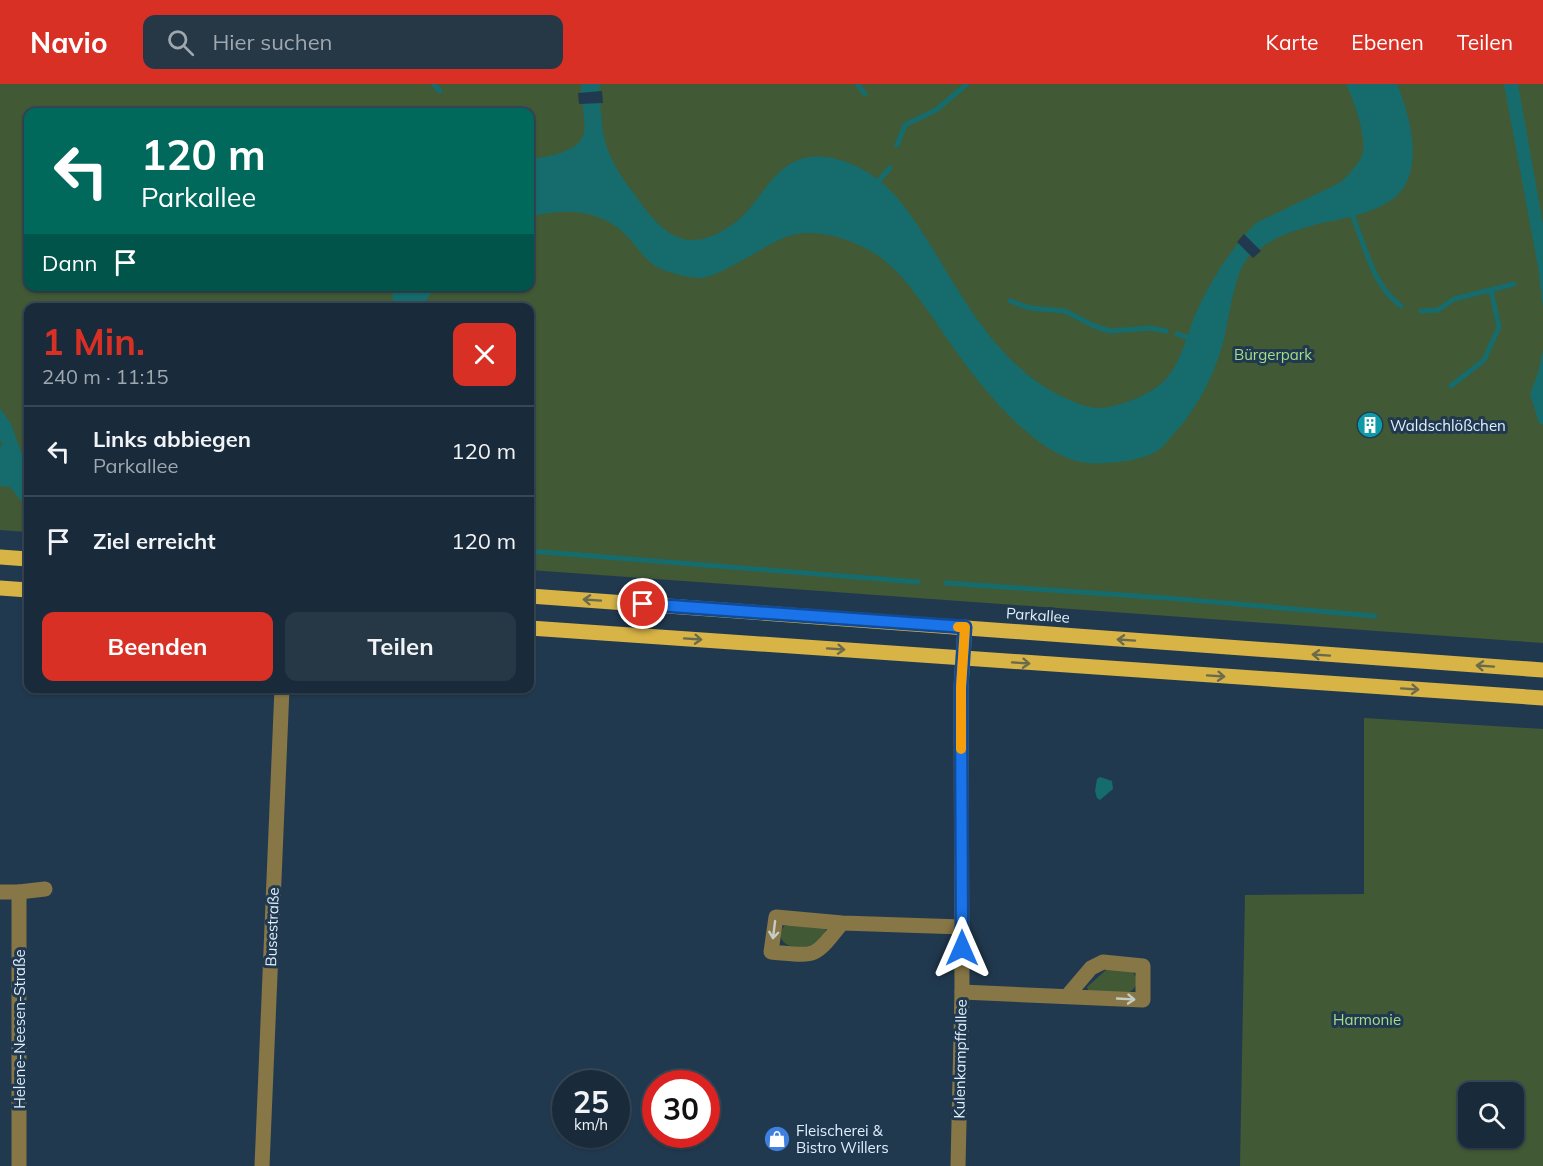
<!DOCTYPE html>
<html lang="de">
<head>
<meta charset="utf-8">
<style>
	body { margin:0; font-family:Mulish,sans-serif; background:#263746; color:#f1f3f6; height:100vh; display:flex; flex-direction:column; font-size:22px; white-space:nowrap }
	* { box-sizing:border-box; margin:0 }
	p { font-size:20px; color:#9fa7af }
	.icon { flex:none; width:33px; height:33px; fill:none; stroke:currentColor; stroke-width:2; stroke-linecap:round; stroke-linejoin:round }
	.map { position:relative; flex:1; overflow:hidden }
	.details { position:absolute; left:24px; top:219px; width:510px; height:390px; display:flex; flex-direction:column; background:#192b3b; border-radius:12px; box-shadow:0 2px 4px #0004,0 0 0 2px #374755 }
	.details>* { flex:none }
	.hud { position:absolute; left:24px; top:24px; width:510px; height:183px; border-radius:12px; box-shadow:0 2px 4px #0004,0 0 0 2px #374755; background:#00695c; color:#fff; overflow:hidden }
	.buttons { position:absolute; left:1458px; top:998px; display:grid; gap:12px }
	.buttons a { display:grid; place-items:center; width:66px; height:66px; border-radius:12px; background:#192b3b; box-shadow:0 2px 4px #0004,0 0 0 2px #374755; font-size:30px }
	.speed { position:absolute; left:552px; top:986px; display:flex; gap:12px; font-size:30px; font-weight:700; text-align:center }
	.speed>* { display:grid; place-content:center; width:78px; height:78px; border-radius:50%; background:#192b3b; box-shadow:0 2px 4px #0004,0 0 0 2px #374755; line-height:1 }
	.speed small { font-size:15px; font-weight:400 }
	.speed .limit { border:9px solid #d22; background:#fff; color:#111 }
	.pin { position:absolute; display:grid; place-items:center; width:51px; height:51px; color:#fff; margin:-26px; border:3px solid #fff; border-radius:50%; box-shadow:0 2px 6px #0007 }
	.me { position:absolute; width:66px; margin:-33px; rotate:0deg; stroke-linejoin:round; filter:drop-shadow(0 0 4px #0008) }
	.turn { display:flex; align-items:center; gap:21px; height:126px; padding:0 18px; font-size:27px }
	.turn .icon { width:78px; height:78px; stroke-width:2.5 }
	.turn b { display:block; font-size:42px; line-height:51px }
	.then { display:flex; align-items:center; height:57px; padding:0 18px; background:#0003; gap:12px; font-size:22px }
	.round { display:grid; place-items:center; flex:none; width:63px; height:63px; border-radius:12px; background:#263746 }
	.overview { display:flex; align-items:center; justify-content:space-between; height:102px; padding:0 18px }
	h1 { font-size:36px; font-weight:700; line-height:45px; color:#d93025 }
	.cta { display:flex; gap:12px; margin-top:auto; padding:12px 18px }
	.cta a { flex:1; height:69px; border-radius:12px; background:#d93025; color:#fff; font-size:24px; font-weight:700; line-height:69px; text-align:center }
	.cta a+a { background:#263746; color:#f1f3f6 }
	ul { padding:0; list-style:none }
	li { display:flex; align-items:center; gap:18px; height:90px; padding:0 18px; border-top:2px solid #374755 }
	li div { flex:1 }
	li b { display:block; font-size:22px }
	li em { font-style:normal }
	header { display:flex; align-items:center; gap:36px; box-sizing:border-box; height:84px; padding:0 30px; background:#d93025; color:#fff }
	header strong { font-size:28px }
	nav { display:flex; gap:33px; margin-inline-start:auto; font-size:21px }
	.search { width:420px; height:54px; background:#263746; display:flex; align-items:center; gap:15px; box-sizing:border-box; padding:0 21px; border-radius:12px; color:#9fa7af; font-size:22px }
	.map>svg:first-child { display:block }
	.green { fill:#415935; fill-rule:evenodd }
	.water { fill:#166c6d }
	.pier { fill:#21394f }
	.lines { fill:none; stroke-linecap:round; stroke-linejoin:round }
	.stream { stroke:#166c6d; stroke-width:5 }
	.minor { stroke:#877746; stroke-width:15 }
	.major { stroke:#d8b447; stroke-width:15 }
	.oneway { stroke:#6a6a4c }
	.oneway2 { stroke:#c6cbc7 }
	.route-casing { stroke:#114b97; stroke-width:15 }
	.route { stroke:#1a73e8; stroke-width:10 }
	.slow { stroke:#f59e0b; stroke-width:10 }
	.labels { text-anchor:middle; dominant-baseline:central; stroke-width:6; stroke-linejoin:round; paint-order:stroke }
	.park-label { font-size:15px; fill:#a4dd89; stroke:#21394f }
	.poi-label { font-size:15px; fill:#e1effe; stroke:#21394f; text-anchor:start }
	.street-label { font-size:15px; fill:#e1effe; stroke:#21394f }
</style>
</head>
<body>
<header>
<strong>Navio</strong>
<div class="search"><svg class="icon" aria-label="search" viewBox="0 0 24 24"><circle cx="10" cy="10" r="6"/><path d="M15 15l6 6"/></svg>Hier suchen</div>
<nav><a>Karte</a><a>Ebenen</a><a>Teilen</a></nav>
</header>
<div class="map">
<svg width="1543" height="1082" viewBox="0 0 1543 1082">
	<rect width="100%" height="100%" fill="#21394f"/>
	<g class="green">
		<path d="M0,0H1543V559L530,486V224H28V448L0,446ZM28,28H530V202H28Z"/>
		<path d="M1364,634L1543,645V1082H1240L1245,811L1364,810ZM1468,1008H1514V1053H1468Z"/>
		<path d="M792,840L826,843C824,871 767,869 784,842Z"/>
		<path d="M1115,885C1119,885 1125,885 1129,886C1138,889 1140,904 1129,908C1121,910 1101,908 1091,908L1088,906L1087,903L1106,886Z"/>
	</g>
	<g class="water">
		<path d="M581,0H602L599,4C601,22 601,48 607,64C613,81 624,97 635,111C664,153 689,174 737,137C761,118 771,83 804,74C827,68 858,80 876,94C899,111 916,138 931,162C967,221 1004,290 1072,317C1084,322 1096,326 1109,323C1127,319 1149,311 1163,298C1181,281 1187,250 1196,229C1210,198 1229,167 1253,142C1259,136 1269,133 1277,129C1298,118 1320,109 1341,98C1349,90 1357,82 1362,72C1368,56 1354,16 1346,0H1397C1411,33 1427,93 1390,117C1370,130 1341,135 1318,140C1294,147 1276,151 1256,168C1252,170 1248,172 1246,176C1234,193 1229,234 1224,255C1215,291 1196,327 1170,354C1167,358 1162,364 1157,367C1150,372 1136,375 1127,377C1112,379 1092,381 1077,377C1028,365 973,293 946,253C927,226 904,189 877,171C850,154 811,141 781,155C761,164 721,192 701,194C694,194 683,192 676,190C648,183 646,173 628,153C611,134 585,126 560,128C550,129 539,129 530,134V75C546,73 579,69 584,49C586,39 581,12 581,0Z"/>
		<polygon points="1504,0 1518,0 1543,140 1543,224 1538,183"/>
		<polygon points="393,203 393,202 435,203 422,223 392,224"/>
		<polygon points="1543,266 1543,341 1539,339 1530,310 1538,289"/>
		<polygon points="0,324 11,340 21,368 28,381 28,425 10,403 0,402 0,363 2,360 0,355"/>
		<polygon points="1100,693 1112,697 1113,705 1100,716 1097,714 1095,707 1097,695"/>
	</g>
	<g class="pier">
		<polygon points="602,7 603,19 579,20 578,9"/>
		<polygon points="1244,150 1261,167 1253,174 1237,158"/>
	</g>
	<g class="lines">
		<g class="stream">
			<polyline points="433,0 440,7"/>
			<polyline points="857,0 865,10"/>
			<polyline points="897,61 905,41 936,26 967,0"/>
			<polyline points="875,101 890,84"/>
			<path d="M1350,126C1365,159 1371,200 1401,222"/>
			<polyline points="1010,217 1030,224 1065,227 1094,242 1110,247 1150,244 1166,247"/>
			<polyline points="1421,227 1438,226 1454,215 1514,200"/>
			<polyline points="1177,250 1193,255"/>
			<polyline points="1451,302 1484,276 1499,243 1491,206"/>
			<polyline points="530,467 918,498"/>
			<polyline points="946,499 1167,514 1375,532"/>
		</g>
		<g class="minor">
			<polyline points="0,808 19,808 19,1082"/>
			<polyline points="19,808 45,805"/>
			<path d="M842,839C813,875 818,872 771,868L776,833L842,839L962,843"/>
			<polyline points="962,908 1143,916 1143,882 1103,878 1091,884 1068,911"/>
			<polyline points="262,1082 282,604"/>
			<polyline points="958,1082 962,908 961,603 965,543"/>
		</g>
		<g class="major">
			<polyline points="0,473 28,475"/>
			<polyline points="0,504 28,506"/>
			<polyline points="530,512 1543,586"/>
			<polyline points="530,544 1543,614"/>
		</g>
	</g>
	<defs><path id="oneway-shaft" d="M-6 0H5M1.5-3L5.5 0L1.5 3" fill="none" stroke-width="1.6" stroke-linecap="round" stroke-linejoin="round" transform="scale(1.5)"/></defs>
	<g class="oneway">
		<use href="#oneway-shaft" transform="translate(592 516) rotate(-176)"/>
		<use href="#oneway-shaft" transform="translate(693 555) rotate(4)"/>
		<use href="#oneway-shaft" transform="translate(1126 556) rotate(-176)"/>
		<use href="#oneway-shaft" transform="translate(836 565) rotate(4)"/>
		<use href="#oneway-shaft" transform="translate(1321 571) rotate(-176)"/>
		<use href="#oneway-shaft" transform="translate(1021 579) rotate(4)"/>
		<use href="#oneway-shaft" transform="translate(1485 582) rotate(-176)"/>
		<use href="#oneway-shaft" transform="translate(1216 592) rotate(4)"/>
		<use href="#oneway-shaft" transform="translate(1410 605) rotate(4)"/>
	</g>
	<g class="oneway2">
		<use href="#oneway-shaft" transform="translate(774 846) rotate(97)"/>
		<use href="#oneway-shaft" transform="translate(1126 915) rotate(3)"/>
	</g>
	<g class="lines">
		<g class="route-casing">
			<polyline id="route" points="643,520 965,543 961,603 962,864"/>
		</g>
		<use href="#route" class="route"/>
		<polyline class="slow" points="958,543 965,543 961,603 961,665"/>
	</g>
	<defs>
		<g id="building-disc" transform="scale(1.35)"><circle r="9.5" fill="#0f9aa8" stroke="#21394f"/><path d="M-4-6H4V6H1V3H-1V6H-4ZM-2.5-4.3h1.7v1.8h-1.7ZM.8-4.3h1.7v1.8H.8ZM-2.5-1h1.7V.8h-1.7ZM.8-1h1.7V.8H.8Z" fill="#fff"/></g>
		<g id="shop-disc" transform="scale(1.35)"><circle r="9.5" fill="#3f7fe0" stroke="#21394f"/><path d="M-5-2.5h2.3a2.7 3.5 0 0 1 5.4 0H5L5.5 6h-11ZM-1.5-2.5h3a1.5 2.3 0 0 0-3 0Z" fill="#fff"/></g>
	</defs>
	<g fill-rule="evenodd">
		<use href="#building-disc" x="1370" y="341"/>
		<use href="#shop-disc" x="777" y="1055"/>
	</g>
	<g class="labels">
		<g class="park-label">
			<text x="1273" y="270">Bürgerpark</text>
			<text x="1367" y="935">Harmonie</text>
		</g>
		<g class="poi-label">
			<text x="1390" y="341">Waldschlößchen</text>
			<text x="796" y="1046">Fleischerei &amp;<tspan x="796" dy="17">Bistro Willers</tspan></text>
		</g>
		<g class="street-label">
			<text transform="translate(1038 531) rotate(4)">Parkallee</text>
			<text transform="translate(272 843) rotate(-88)">Busestraße</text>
			<text transform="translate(19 945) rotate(-90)">Helene-Neesen-Straße</text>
			<text transform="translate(960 975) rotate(-89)">Kulenkampffallee</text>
		</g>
	</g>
</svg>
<div class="buttons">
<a><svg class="icon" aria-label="search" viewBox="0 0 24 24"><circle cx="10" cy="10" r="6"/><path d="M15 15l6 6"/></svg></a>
</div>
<div class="speed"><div>25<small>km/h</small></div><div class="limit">30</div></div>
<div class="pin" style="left:643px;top:520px;background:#d93025"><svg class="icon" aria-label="arrive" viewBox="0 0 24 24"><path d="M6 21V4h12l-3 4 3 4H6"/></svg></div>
<svg class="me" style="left:962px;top:864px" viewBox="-20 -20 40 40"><path d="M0-17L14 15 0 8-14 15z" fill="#1a73e8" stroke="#fff" stroke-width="4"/></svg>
<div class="hud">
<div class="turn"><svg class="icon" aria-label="left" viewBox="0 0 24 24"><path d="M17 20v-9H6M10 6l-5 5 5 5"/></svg><div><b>120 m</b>Parkallee</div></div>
<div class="then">Dann<svg class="icon" aria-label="arrive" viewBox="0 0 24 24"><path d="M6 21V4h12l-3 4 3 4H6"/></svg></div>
</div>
<section class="details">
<div class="overview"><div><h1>1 Min.</h1><p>240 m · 11:15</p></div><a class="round" style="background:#d93025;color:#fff"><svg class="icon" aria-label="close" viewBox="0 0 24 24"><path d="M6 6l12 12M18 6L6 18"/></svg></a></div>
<ul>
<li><svg class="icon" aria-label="left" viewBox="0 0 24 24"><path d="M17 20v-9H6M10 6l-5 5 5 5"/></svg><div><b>Links abbiegen</b><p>Parkallee</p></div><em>120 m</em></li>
<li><svg class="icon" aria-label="arrive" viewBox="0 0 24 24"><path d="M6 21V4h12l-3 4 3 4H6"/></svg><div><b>Ziel erreicht</b></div><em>120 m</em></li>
</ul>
<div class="cta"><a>Beenden</a><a>Teilen</a></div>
</section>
</div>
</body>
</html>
